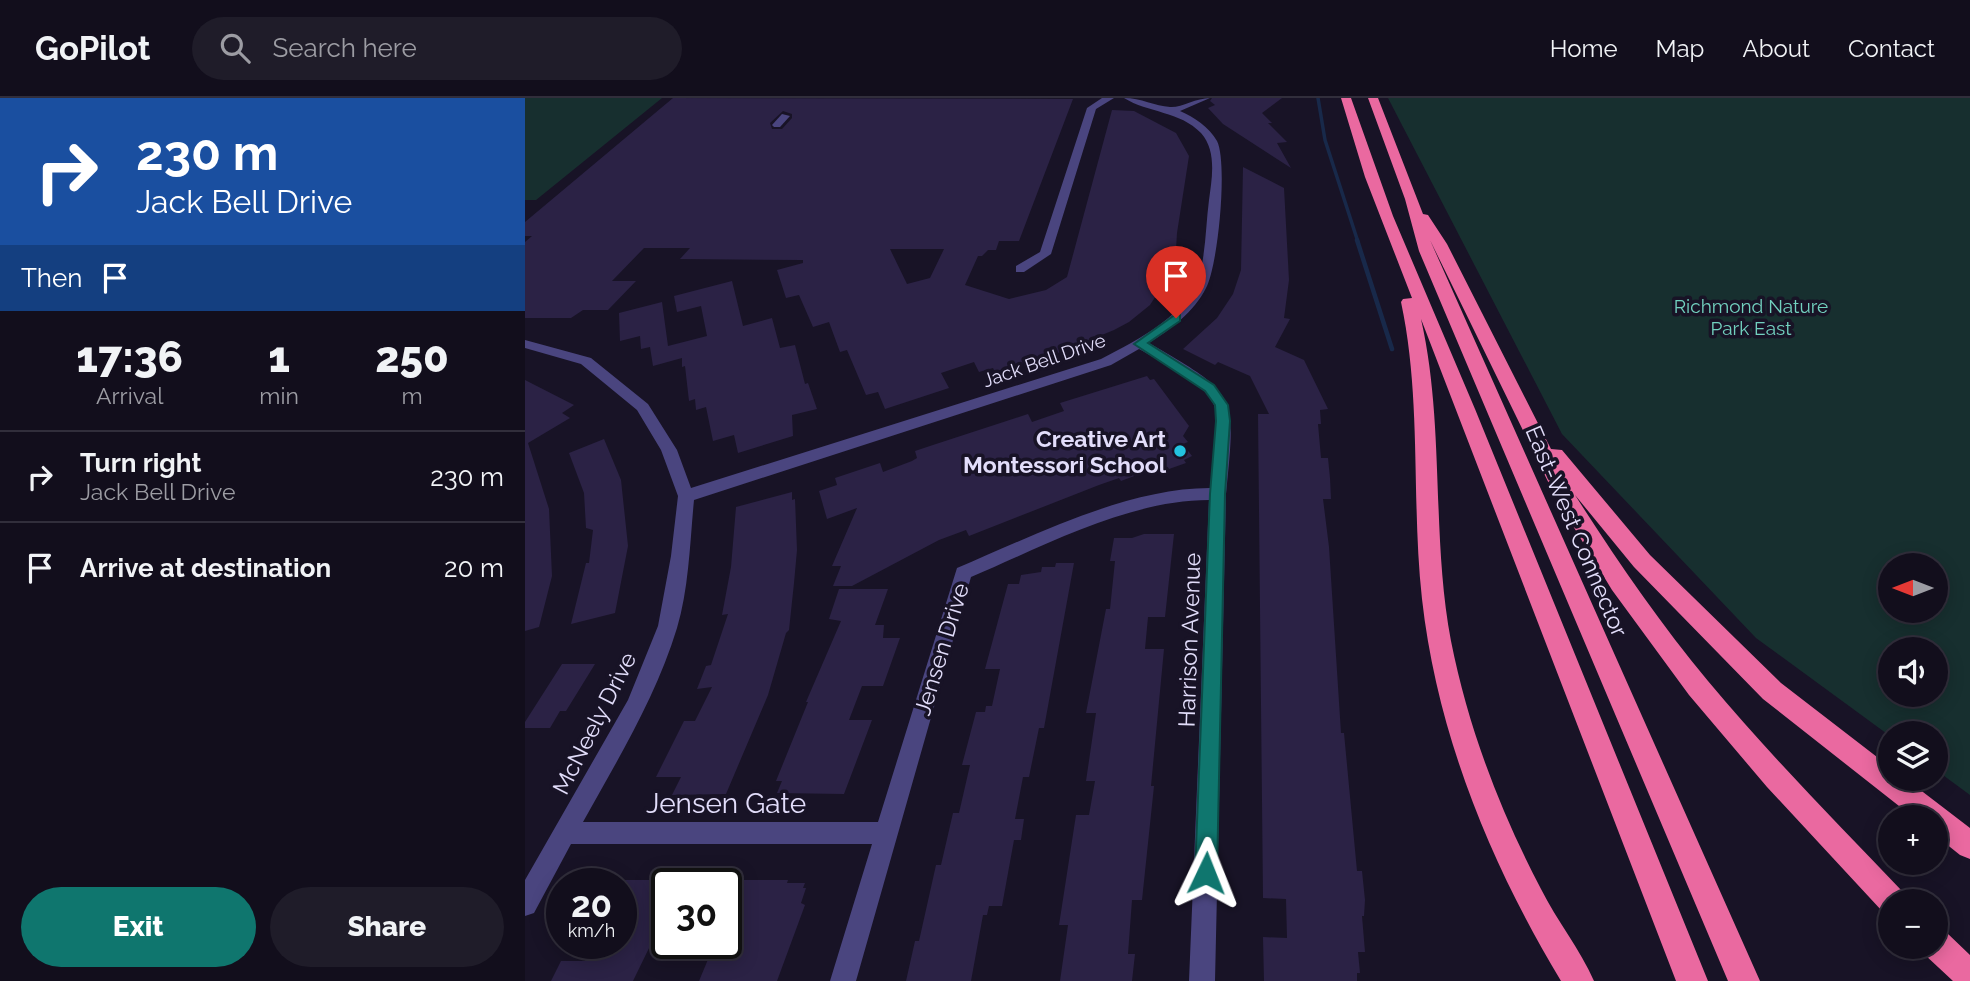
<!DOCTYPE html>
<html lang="en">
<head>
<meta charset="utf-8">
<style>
	body { margin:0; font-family:Raleway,sans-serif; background:#1f1c29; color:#f1f3f6; height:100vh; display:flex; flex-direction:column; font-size:26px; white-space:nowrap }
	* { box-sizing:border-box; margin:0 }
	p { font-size:23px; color:#9c9ca3 }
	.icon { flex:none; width:38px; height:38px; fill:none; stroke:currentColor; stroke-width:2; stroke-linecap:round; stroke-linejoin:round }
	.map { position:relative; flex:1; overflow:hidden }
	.details { display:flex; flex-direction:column; background:#120e1c; width:525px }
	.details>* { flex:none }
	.top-card { background:#1a4fa0; color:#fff; overflow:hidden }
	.needle { width:46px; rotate:270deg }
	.tools { position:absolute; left:1353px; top:455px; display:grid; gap:14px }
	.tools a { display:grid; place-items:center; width:70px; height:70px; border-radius:50%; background:#120e1c; box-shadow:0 4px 18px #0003,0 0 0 2px #312e3b; font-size:35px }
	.speed { position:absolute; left:21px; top:770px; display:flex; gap:14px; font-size:35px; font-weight:700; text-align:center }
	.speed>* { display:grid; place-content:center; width:91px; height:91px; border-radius:50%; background:#120e1c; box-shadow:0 4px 18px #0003,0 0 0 2px #312e3b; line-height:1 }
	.speed small { font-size:18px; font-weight:400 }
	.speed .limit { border:4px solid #111; border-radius:10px; background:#fff; color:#111 }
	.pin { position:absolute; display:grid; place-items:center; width:60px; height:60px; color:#fff; margin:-72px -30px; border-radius:50% 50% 50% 0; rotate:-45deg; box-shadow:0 0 7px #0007 }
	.pin .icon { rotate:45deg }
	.me { position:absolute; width:77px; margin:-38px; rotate:2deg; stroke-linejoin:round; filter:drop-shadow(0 0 5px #0008) }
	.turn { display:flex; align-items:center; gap:24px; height:147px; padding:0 21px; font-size:32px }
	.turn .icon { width:91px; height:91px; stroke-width:2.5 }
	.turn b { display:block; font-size:49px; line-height:60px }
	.then { display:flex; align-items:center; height:66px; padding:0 21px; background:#0003; gap:14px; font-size:26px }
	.eta { display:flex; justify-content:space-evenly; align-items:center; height:119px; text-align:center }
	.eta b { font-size:42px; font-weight:800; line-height:49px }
	.cta { display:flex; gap:14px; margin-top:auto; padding:14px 21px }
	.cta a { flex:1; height:80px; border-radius:42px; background:#0f766e; color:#fff; font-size:28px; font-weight:800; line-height:80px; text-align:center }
	.cta a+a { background:#1f1c29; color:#f1f3f6 }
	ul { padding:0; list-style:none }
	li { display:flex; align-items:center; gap:21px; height:91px; padding:0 21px; border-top:2px solid #312e3b }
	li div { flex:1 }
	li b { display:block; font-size:26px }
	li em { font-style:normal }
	header { display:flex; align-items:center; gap:42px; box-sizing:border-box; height:98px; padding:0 35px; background:#120e1c; border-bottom:2px solid #312e3b }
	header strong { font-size:33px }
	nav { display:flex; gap:38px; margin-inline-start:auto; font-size:24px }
	.search { width:490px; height:63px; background:#1f1c29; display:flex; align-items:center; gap:18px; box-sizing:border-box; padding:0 24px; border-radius:38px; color:#9c9ca3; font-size:26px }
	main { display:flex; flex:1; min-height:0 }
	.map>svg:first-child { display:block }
	.green { fill:#172f2f; fill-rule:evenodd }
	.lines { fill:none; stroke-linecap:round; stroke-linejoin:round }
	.stream-far1 { stroke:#18294a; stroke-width:3.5 }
	.stream { stroke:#18294a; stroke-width:4.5 }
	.building { fill:#2b2245; fill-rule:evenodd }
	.minor { fill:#4a457f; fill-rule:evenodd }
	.highway { fill:#ea69a0; fill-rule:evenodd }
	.route { fill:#0f766e; stroke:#0a4d48; stroke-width:2 }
	.poi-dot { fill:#23c3e0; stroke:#181326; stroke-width:2.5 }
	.labels { text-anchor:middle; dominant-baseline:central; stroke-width:7; stroke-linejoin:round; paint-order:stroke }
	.far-park-label { font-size:19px; fill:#72d1bf; stroke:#181326 }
	.far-street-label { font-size:19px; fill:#e2ddfa; stroke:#181326 }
	.poi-label { font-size:23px; font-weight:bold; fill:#e2ddfa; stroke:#181326; text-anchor:end }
	.street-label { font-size:23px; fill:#e2ddfa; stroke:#181326 }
	.near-street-label { font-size:28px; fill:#e2ddfa; stroke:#181326 }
</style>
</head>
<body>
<header>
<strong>GoPilot</strong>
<div class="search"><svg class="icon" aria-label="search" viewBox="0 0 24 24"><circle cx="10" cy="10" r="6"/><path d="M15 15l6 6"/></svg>Search here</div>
<nav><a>Home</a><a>Map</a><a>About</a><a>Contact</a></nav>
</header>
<main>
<section class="details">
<div class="top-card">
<div class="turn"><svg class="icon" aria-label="right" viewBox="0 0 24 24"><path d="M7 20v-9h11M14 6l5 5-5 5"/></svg><div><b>230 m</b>Jack Bell Drive</div></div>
<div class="then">Then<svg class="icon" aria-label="arrive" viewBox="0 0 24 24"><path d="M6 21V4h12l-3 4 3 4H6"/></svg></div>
</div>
<div class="eta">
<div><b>17:36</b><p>Arrival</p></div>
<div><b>1</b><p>min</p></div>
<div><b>250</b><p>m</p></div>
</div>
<ul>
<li><svg class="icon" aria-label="right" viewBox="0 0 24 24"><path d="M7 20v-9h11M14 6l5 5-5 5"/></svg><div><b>Turn right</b><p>Jack Bell Drive</p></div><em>230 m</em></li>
<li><svg class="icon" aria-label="arrive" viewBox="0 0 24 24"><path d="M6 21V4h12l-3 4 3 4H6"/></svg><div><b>Arrive at destination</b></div><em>20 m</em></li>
</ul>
<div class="cta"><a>Exit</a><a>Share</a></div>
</section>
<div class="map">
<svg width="1445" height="883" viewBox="0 0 1445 883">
	<rect width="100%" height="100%" fill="#181326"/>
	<g class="green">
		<polygon points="0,0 137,0 11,102 0,102"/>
		<path d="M863,0H1445V697L1411,672L1410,635H1365V638L1231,540L1037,336ZM1410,467V513H1365V467ZM1410,551V597H1365V551Z"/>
	</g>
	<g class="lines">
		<polyline class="stream-far1" points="793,0 800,42 833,144"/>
		<polyline class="stream" points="832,142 867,251"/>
	</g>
	<g class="building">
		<path d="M148,0L548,1L494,143H474L471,152H463L457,158H453L440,187L484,201L521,192L542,179L587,12L609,13L651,35L664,58L652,135L650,168L625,207L604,224L589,232L533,255L470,274L468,270L454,274L449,264L416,275L424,290L360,311L353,294L341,297L322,252L315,254L304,224L288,229L274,197L261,200L252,172L278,165V162L155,161L165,150H119L87,183H111L83,212H58L46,220H0V144L7,138H0V124ZM258,13L267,16V20L257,31H247L245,25ZM365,151H419L405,180L382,186Z"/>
		<polygon points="687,0 757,0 737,15 747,25 743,25 762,44 752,45 766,70 698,26 683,10 690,7 685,3"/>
		<polygon points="718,69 759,90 764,182 759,220 765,221 750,249 779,262 803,311 795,312 796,326 793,326 796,360 803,360 805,380 806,401 798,401 804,449 816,635 819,635 832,773 837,773 840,802 839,818 837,818 840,854 833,854 835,875 832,875 832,883 739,883 738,839 762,840 761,801 738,800 733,316 744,316 725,278 693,264 690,267 658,251 692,220 708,196 716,172"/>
		<polygon points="207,183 218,228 247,220 255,250 270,247 280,286 283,285 292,311 267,317 268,338 213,355 209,337 188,343 181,309 171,312 170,301 164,303 160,268 157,269 157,260 128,268 125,249 116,251 115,238 95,243 94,215 137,204 143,248 182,238 176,208 152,214 149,198"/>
		<polygon points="622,278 625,282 629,281 664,328 658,338 663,344 658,346 667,358 659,362 661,365 644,371 633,369 596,383 594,380 574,387 444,438 441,432 414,442 327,488 308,488 316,468 307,468 332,410 302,421 294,393 312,387 310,380 355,365 358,374 387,363 392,360 390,353 411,346 503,316 507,324 539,313 535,305"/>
		<polygon points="0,282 49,307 37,315 45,320 3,345 24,411 27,478 14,529 0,533"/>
		<polygon points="79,341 96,382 103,448 90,515 46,526 61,465 64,465 68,432 61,430 59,395 44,355"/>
		<polygon points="267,394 267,402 270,401 272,452 269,485 264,532 261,535 243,597 201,696 147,697 156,679 131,679 159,623 170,623 187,589 172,591 181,568 186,567 203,516 197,517 206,469 211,409"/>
		<polygon points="619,436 649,436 640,519 623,519 620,551 639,551 626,688 629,688 617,802 607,802 603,856 610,856 607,883 535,883 543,827 534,827 551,717 564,717 570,683 561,683 571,615 561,615 581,511 585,511 590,463 585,463 589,440 607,440"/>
		<polygon points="531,465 549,465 519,630 514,630 504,679 498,679 490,721 499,721 496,742 489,742 477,808 464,808 462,817 458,817 446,883 381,883 390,843 394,843 411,767 416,767 428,715 434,715 445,667 437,667 451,614 460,614 461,608 467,608 475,571 460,571 483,486 494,486 496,477 516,474 517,469 530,469"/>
		<polygon points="314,491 363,491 350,527 359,527 358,540 375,540 358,588 337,588 324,622 347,622 319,696 252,695 257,683 251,683 283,604 281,604 316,523 304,521"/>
		<polygon points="37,566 70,566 41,613 35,613 25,630 0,630 0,624"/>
		<polygon points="96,782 142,782 142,813 108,883 26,883 36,863 60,863 69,845 96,845"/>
		<polygon points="209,782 263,782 262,785 280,785 278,790 281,790 276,805 280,807 252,883 174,883 189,847 201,847 201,800"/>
	</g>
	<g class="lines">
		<g class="minor">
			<polygon points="577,0 589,0 571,11 526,156 499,174 491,174 491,168 515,154 562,10"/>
			<path d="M599,0C616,0 630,8 645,9C656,10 671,0 685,0L655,13C669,19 684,29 692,43C703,65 693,168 681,190C669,214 646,231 624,245C713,297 711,294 701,396L690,883H664L684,402C604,402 519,448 446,479L331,883H305L347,746H46L9,815L0,818V782L103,602L133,528L146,458L153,398L136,352L112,312L56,266L0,250V242L66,260L123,306L152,352L166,390L576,261C614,241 665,217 676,171C681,148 681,125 684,102C687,80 692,53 676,35C655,13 623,15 599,0ZM614,251C635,263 680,284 689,307C698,332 689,365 685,390C602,390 508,438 432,470L353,724H58C93,661 131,599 152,530C164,490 165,443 169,402L586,267Z"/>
			<polygon points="257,16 265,18 255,29 249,29 247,27"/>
		</g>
		<g class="highway">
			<path d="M816,0H826L868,118L950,311L1183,883H1151L896,221C920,327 906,437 926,543C943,629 975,713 1016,791C1032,823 1055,851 1069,883H1036C966,767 912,636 897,501C886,402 897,302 876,204L878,201L887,200L840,79Z"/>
			<path d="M843,0H853L898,116L903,117L922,146L1026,351L1037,352L1125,457L1256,585L1365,669V681H1381L1445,730V761L1435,757L1410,737V719H1388L1238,601L1109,469L1050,397C1091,461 1134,524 1183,583C1244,656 1311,724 1377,793L1382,803H1365V817L1357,813L1242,689L1164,597L1087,492L1031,400L905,142L1235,883H1203L894,153L880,101Z"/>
			<polygon points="1410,830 1421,834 1445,857 1445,883 1428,883 1399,856 1396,849 1410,849"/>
		</g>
	</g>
	<polygon class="route" points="651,216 655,217 655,223 623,245 689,287 703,307 705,323 700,396 692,775 688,783 681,786 673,783 670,775 685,396 691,323 690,307 680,293 609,246"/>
	<circle class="poi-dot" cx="655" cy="353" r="7"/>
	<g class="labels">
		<g class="far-park-label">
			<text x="1226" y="208">Richmond Nature<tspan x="1226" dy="22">Park East</tspan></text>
		</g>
		<g class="far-street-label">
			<text transform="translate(519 262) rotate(-19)">Jack Bell Drive</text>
		</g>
		<g class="poi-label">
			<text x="641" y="340">Creative Art<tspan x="641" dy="26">Montessori School</tspan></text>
		</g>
		<g class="street-label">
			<text transform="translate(1052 433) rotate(67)">East-West Connector</text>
			<text transform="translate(664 542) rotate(-88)">Harrison Avenue</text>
			<text transform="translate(416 551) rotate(-73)">Jensen Drive</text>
			<text transform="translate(69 625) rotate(-63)">McNeely Drive</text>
		</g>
		<g class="near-street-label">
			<text x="201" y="705">Jensen Gate</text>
		</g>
	</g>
</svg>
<div class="tools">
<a><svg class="needle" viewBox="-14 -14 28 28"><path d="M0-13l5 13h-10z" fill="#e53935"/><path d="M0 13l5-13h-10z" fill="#9c9ca3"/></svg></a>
<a><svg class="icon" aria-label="sound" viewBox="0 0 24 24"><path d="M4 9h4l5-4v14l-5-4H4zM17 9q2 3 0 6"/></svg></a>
<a><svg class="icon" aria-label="layers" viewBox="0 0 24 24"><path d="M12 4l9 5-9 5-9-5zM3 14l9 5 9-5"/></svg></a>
<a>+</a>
<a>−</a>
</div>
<div class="speed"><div>20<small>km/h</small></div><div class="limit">30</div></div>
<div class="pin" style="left:651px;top:220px;background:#d93025"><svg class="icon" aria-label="arrive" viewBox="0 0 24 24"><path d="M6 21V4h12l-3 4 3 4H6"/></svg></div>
<svg class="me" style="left:681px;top:775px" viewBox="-20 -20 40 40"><path d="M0-17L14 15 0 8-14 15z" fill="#0f766e" stroke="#fff" stroke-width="4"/></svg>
</div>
</main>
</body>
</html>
